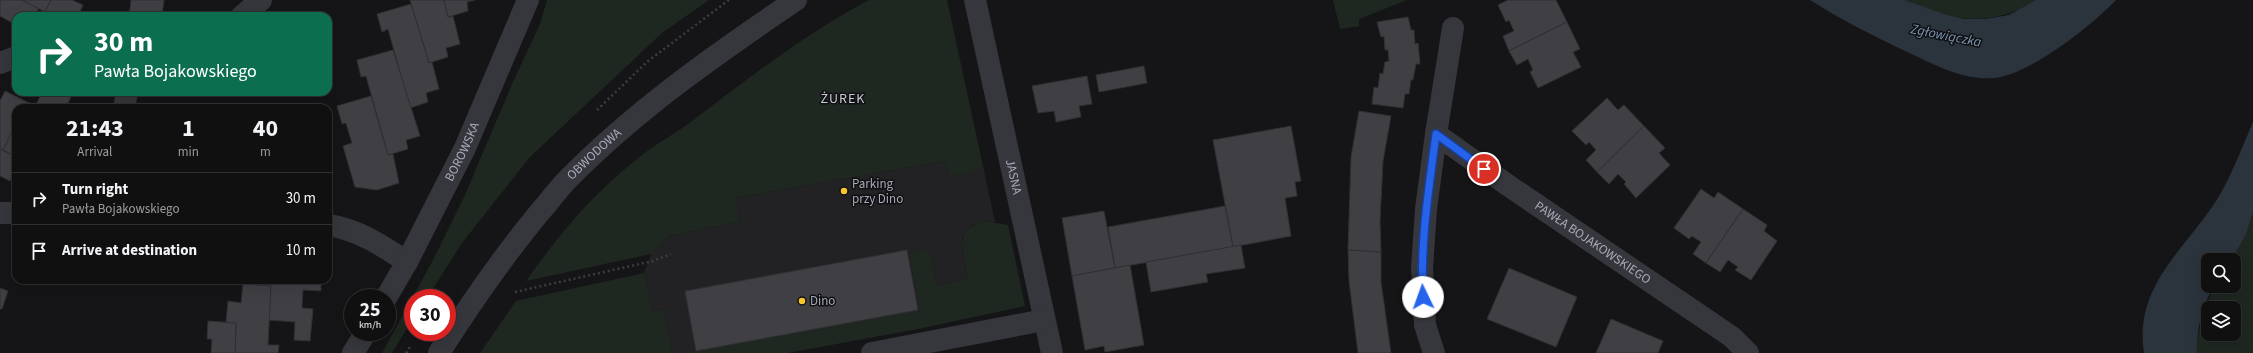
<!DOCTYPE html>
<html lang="en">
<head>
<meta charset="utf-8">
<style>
	body { margin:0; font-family:"Source Sans 3",sans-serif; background:#19191a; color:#f1f3f6; height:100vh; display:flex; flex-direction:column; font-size:15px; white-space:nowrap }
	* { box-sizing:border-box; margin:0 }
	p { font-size:13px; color:#9c9d9f }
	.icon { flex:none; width:22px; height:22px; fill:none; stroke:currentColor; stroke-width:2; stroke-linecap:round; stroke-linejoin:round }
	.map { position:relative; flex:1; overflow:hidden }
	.sheet { position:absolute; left:12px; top:104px; width:320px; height:180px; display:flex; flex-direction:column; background:#101011; border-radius:12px; box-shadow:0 4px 16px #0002,0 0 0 1px #303031 }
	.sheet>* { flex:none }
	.hud { position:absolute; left:12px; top:12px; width:320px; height:84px; border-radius:12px; box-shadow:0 4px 16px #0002,0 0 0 1px #303031; background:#0b6e4f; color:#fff; overflow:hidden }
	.buttons { position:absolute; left:2201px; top:253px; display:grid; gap:8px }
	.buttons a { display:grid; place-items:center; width:40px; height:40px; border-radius:8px; background:#101011; box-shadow:0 4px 16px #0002,0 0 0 1px #303031; font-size:20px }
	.speed { position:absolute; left:344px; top:289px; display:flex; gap:8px; font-size:20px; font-weight:700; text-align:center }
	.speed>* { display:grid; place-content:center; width:52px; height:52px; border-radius:50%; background:#101011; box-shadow:0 4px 16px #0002,0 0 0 1px #303031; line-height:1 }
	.speed small { font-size:10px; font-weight:400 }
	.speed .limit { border:6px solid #d22; background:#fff; color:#111 }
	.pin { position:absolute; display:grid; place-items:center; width:34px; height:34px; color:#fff; margin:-17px; border:2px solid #fff; border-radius:50%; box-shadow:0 1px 4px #0007 }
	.me { position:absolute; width:44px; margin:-22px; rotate:357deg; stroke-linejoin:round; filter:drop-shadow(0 0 3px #0008) }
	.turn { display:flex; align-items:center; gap:14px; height:84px; padding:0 16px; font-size:18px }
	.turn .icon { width:52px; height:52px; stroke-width:2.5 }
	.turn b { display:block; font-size:28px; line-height:34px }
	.eta { display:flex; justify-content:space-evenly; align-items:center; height:68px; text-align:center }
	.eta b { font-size:24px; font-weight:700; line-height:28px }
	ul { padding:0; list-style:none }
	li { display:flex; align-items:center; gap:12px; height:52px; padding:0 16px; border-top:1px solid #303031 }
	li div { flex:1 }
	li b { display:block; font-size:15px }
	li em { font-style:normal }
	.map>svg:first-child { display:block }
	.built { fill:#222124 }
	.green { fill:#1f2721; fill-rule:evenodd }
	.water { fill:#2b333c }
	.building { fill:#403f44; stroke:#302f33 }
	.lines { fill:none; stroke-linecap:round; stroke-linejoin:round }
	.path { stroke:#3c3d43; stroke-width:2.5; stroke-dasharray:2 3; stroke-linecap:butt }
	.minor { stroke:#36373c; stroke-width:22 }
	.route-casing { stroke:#184099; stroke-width:10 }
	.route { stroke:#2563eb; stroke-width:7 }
	.poi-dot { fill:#f8c72d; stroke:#101012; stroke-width:1.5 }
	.labels { text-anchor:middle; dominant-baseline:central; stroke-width:3; stroke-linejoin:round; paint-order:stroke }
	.street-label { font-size:13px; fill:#a7aab8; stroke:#101012 }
	.poi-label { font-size:13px; fill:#a7aab8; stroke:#101012; text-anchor:start }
	.water-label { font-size:14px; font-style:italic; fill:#7c95b4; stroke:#101012 }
	.neighbourhood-label { font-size:14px; letter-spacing:1px; fill:#c8cad4; stroke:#101012 }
</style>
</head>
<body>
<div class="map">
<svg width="2253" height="353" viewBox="0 0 2253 353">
	<rect width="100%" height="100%" fill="#151517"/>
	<polygon class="built" points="945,161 949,173 965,174 983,166 995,222 986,221 972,225 966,231 962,239 962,248 967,279 937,286 929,248 923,328 787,353 673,353 663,309 652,310 644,273 651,254 669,236 740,222 735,198"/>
	<g class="green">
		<polygon points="547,0 709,0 662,33 530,157 462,243 427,298 413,298 413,319 392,353 382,353 433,260 465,195 512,84 540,24"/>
		<path d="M869,0H947L983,166C974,171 959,178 949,173L945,161L735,198L740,222L669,236L651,254L526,281C558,236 592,194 636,160C654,144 677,133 696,118C751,76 807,33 869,0Z"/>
		<polygon points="1333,0 1407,0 1359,19 1359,26 1340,29"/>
		<path d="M1904,0H2036C1993,28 1949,22 1904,0Z"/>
		<path d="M2253,212V353H2197C2197,329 2204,311 2213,289L2215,286H2234V260H2232L2246,234ZM2208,308H2234V334H2208Z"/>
		<path d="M986,221L1008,225L1025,306L923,328L787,353H685L918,310L922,322L909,254L929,248L937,286L967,279C965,254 950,228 986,221Z"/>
		<polygon points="644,273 652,310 663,309 673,353 480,353 516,301"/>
	</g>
	<g class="water">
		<path d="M1810,0H1904L1947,15L1964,19H1985L2009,15L2036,0H2116C2090,27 2032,73 1995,78C1961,81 1932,63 1903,50C1871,35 1840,19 1810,0Z"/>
		<path d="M2253,122V212L2246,234L2232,260H2208V286H2215C2201,304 2197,331 2197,353H2144C2133,282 2191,246 2222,191C2234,169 2243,145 2253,122Z"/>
	</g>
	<g class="building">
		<polygon points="0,0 22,0 39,8 35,16 16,16 16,25 0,16"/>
		<polygon points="22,0 51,0 45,12"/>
		<polygon points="51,0 72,0 83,5 78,16 43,16"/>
		<polygon points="131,0 164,0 162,16 129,16"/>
		<polygon points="410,0 444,0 448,17 453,16 460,44 446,48 448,57 429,63"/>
		<polygon points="444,0 475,0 467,2 468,11 448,17"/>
		<polygon points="1508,0 1556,0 1567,22 1509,51 1503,36 1514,31 1509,20 1506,22 1498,5"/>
		<polygon points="411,4 429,63 432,62 439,89 426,93 428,102 410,108 388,29 382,32 377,14"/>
		<polygon points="1408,17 1411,30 1414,30 1415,44 1418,43 1420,64 1416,64 1413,80 1411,80 1409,94 1405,94 1403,108 1372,104 1374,87 1378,88 1380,73 1383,74 1385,62 1389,61 1388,50 1385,50 1384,36 1381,37 1377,22"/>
		<polygon points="1567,22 1580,49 1573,52 1581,67 1538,88 1530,72 1533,70 1528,59 1517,65 1509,51"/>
		<polygon points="393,50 420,136 406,140 408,149 388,155 366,76 361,77 357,60"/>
		<polygon points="1144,66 1147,83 1099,92 1096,75"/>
		<polygon points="1087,76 1092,104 1079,106 1081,117 1056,122 1054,111 1038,113 1032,86"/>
		<polygon points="5,91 27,102 24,108 16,108 16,124 3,150 0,149 0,101"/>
		<polygon points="42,92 73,92 66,108 24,108 27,102 36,105"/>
		<polygon points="371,96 388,155 393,154 399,183 377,190 355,187 343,146 352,143 346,123 342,124 337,106"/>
		<polygon points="1607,98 1618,110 1624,105 1644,126 1597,172 1586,160 1596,150 1589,142 1586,145 1572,131"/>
		<polygon points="1359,111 1391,116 1383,161 1380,221 1381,252 1348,250 1351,157"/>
		<polygon points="16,124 16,157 3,150"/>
		<polygon points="1291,126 1301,181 1295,182 1297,196 1285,198 1291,236 1233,247 1213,140"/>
		<polygon points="1644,126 1665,148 1659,153 1670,165 1636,198 1624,184 1626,182 1618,174 1609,184 1597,172"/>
		<polygon points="0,149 16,157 16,169 10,181 0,176"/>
		<polygon points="1701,189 1714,198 1718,192 1743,209 1706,263 1693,254 1701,242 1692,236 1689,239 1674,228"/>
		<polygon points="1225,206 1233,247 1115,268 1108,227"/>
		<polygon points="1743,209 1767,225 1764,231 1777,241 1751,280 1735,270 1738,267 1728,260 1720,272 1706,263"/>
		<polygon points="1104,211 1115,268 1072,276 1062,218"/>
		<polygon points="1241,245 1245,268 1206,274 1208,282 1151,292 1146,262"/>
		<polygon points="907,250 918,310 696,351 685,291"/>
		<polygon points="1348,250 1381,252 1381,282 1391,353 1358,353 1349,281"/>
		<polygon points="1130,265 1144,345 1105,352 1104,346 1085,350 1072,276"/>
		<polygon points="1509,268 1577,297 1556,347 1487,319"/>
		<polygon points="260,280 321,280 321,291 303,290 302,308 313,309 310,341 294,340 295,322 269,320 271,286 260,285"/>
		<polygon points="243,284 271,286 268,345 279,345 278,353 235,353 236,323 226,322 228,301 241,303"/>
		<polygon points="0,288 8,291 2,309 0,309"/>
		<polygon points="1611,319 1663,341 1658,353 1596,353"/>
		<polygon points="208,321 236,323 235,353 211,353 212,339 207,339"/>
	</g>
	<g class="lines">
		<g class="path">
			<polyline points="597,110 648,61 729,0"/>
			<polyline points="515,292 653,261 671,254"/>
			<polyline points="406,353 411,345"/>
		</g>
		<g class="minor">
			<path id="s1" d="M975,0L1052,353"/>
			<polyline points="242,16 261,0"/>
			<polyline points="0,63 16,57"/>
			<polyline points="124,108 127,92"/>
			<polyline points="1436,134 1453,28"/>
			<polyline points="0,213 16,213"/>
			<path d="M328,225C357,229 383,246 407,262"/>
			<path id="s2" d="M386,298L407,262L465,148L528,0"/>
			<polyline points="353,353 366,332"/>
			<path id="s3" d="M439,353C470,304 502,258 539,213C549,202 558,189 568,179C636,110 716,54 796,0"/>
			<polyline points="872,353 1044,320"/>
			<path id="s4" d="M1434,353L1425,325L1422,268L1426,209L1436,134L1509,186L1732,337L1748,353"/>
		</g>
	</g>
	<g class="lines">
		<g class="route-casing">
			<path id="route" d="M1423,297C1420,242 1429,188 1436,134L1484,169"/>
		</g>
		<use href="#route" class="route"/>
	</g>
	<g class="poi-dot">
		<circle cx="844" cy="191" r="4"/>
		<circle cx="802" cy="301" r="4"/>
	</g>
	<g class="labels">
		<g class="street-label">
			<text stroke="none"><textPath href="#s2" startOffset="165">BOROWSKA</textPath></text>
			<text stroke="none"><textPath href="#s3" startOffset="253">OBWODOWA</textPath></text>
			<text stroke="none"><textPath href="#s1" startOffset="181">JASNA</textPath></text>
			<text stroke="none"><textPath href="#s4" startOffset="412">PAWŁA BOJAKOWSKIEGO</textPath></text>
		</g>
		<g class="poi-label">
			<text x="852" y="184">Parking<tspan x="852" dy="15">przy Dino</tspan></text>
			<text x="810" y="301">Dino</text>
		</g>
		<g class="water-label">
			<text transform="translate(1946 36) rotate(11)">Zgłowiączka</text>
		</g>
		<g class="neighbourhood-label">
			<text x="843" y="99">ŻUREK</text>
		</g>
	</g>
</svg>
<div class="buttons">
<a><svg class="icon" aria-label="search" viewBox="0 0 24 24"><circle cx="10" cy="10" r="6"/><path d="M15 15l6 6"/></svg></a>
<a><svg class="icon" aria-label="layers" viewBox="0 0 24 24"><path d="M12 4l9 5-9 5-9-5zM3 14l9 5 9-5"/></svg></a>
</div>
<div class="speed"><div>25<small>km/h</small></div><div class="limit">30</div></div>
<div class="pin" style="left:1484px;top:169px;background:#d93025"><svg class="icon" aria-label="arrive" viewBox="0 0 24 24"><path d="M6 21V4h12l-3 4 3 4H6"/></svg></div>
<svg class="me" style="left:1423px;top:297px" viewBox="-20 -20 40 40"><circle r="19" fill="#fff"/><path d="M0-13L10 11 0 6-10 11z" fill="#2563eb"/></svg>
<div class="hud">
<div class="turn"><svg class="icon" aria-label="right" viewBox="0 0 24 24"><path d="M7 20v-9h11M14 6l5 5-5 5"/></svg><div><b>30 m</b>Pawła Bojakowskiego</div></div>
</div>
<section class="sheet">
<div class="eta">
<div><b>21:43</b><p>Arrival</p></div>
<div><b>1</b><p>min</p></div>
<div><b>40</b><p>m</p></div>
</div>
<ul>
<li><svg class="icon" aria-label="right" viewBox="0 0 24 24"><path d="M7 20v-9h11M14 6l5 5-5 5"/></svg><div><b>Turn right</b><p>Pawła Bojakowskiego</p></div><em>30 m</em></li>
<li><svg class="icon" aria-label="arrive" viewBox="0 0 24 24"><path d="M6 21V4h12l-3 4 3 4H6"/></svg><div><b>Arrive at destination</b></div><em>10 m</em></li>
</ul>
</section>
</div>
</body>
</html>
